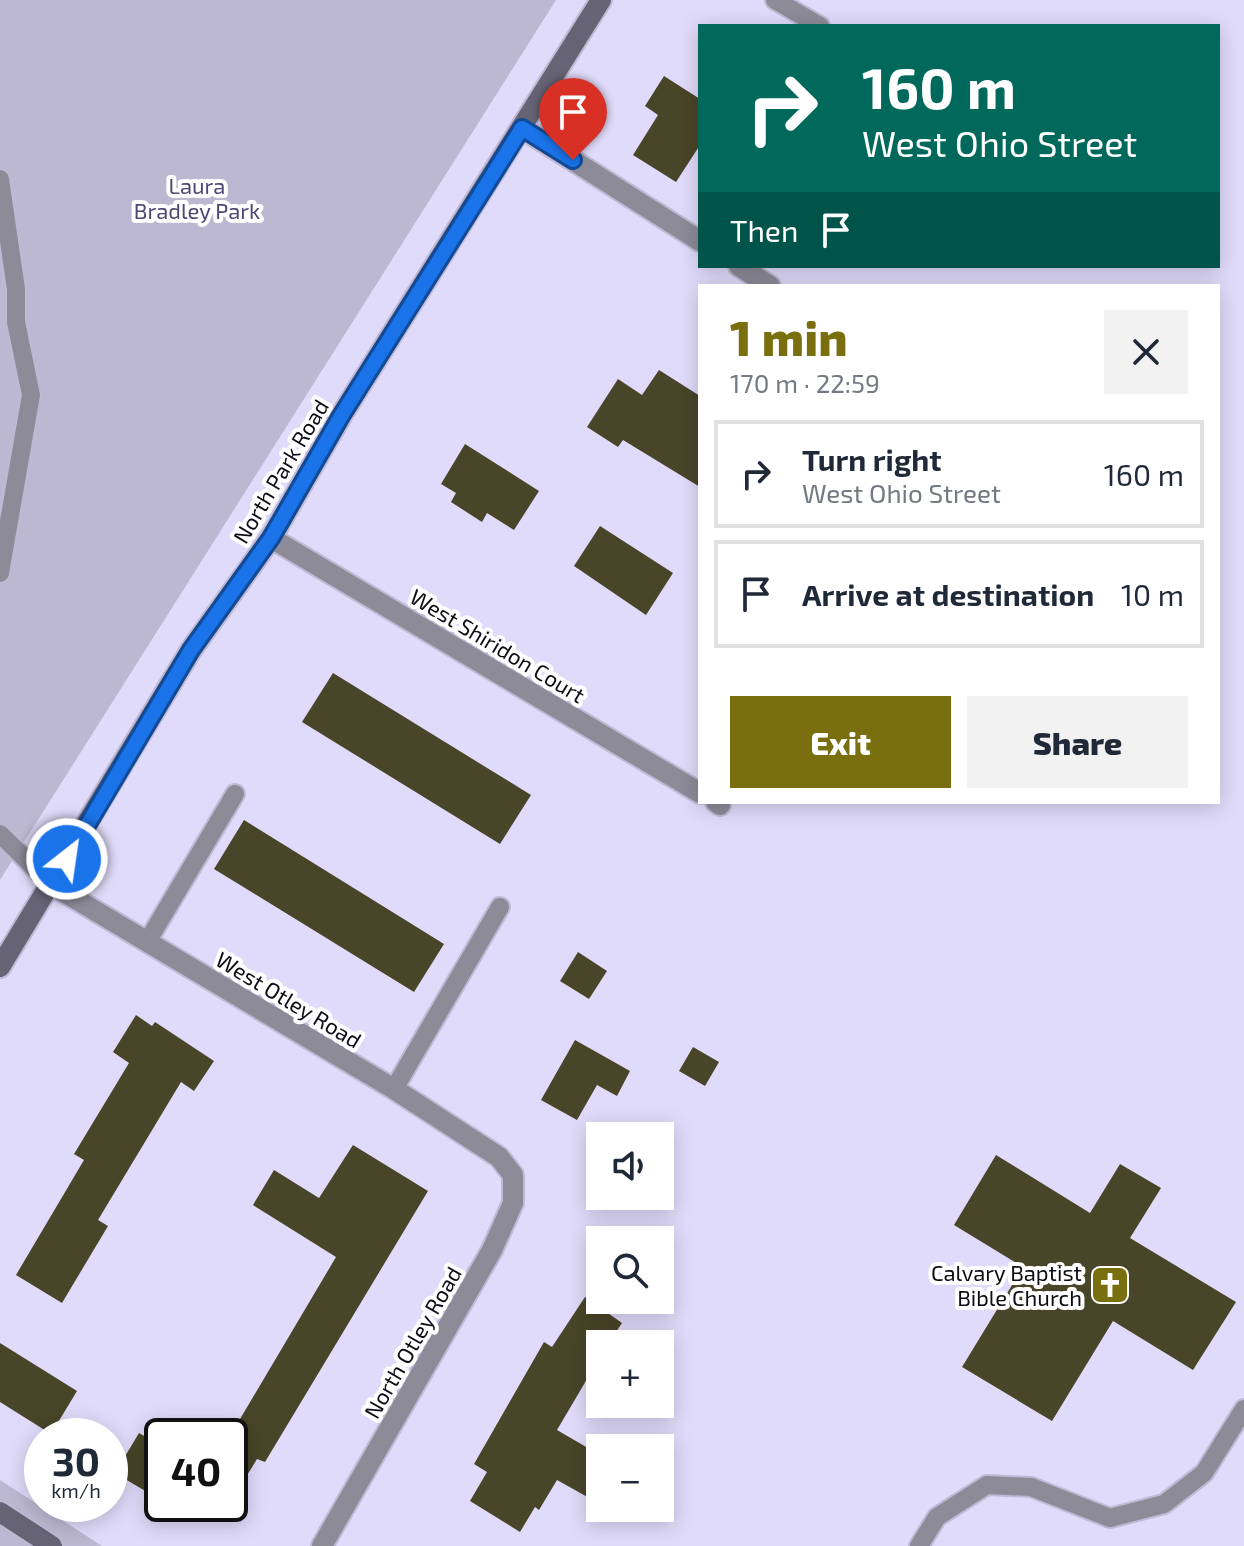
<!DOCTYPE html>
<html lang="en">
<head>
<meta charset="utf-8">
<style>
	body { margin:0; font-family:"Exo 2",sans-serif; background:#f2f2f3; color:#1f2937; height:100vh; display:flex; flex-direction:column; font-size:30px; white-space:nowrap }
	* { box-sizing:border-box; margin:0 }
	p { font-size:26px; color:#747a83 }
	.icon { flex:none; width:44px; height:44px; fill:none; stroke:currentColor; stroke-width:2; stroke-linecap:round; stroke-linejoin:round }
	.map { position:relative; flex:1; overflow:hidden }
	.drawer { position:absolute; left:698px; top:284px; width:522px; height:520px; display:flex; flex-direction:column; background:#fff; border-radius:0px; box-shadow:0 4px 20px #0003 }
	.drawer>* { flex:none }
	.guide { position:absolute; left:698px; top:24px; width:522px; height:244px; border-radius:0px; box-shadow:0 4px 20px #0003; background:#00695c; color:#fff; overflow:hidden }
	.controls { position:absolute; left:586px; top:1122px; display:grid; gap:16px }
	.controls a { display:grid; place-items:center; width:88px; height:88px; border-radius:0px; background:#fff; box-shadow:0 4px 20px #0003; font-size:40px }
	.speed { position:absolute; left:24px; top:1418px; display:flex; gap:16px; font-size:40px; font-weight:700; text-align:center }
	.speed>* { display:grid; place-content:center; width:104px; height:104px; border-radius:50%; background:#fff; box-shadow:0 4px 20px #0003; line-height:1 }
	.speed small { font-size:20px; font-weight:400 }
	.speed .limit { border:4px solid #111; border-radius:12px; background:#fff; color:#111 }
	.pin { position:absolute; display:grid; place-items:center; width:68px; height:68px; color:#fff; margin:-82px -34px; border-radius:50% 50% 50% 0; rotate:-45deg; box-shadow:0 0 8px #0007 }
	.pin .icon { rotate:45deg }
	.me { position:absolute; width:88px; margin:-44px; rotate:30deg; stroke-linejoin:round; filter:drop-shadow(0 0 6px #0008) }
	.turn { display:flex; align-items:center; gap:28px; height:168px; padding:0 32px; font-size:36px }
	.turn .icon { width:104px; height:104px; stroke-width:2.5 }
	.turn b { display:block; font-size:56px; line-height:68px }
	.then { display:flex; align-items:center; height:76px; padding:0 32px; background:#0003; gap:16px; font-size:30px }
	.round { display:grid; place-items:center; flex:none; width:84px; height:84px; border-radius:0px; background:#f2f2f3 }
	.summary { display:flex; align-items:center; justify-content:space-between; height:136px; padding:0 32px }
	h1 { font-size:48px; font-weight:800; line-height:60px; color:#796f0e }
	.cta { display:flex; gap:16px; margin-top:auto; padding:16px 32px }
	.cta a { flex:1; height:92px; border-radius:0px; background:#796f0e; color:#fff; font-size:32px; font-weight:800; line-height:92px; text-align:center }
	.cta a+a { background:#f2f2f3; color:#1f2937 }
	ul { padding:0; list-style:none }
	li { display:flex; align-items:center; gap:24px; height:108px; margin:0 16px 12px; padding:0 16px; border:4px solid #e0e1e3; border-radius:0px }
	li div { flex:1 }
	li b { display:block; font-size:30px }
	li em { font-style:normal }
	.map>svg:first-child { display:block }
	.green { fill:#bcb8d1 }
	.building { fill:#494528 }
	.lines { fill:none; stroke-linecap:round; stroke-linejoin:round }
	.lane-casing { stroke:#bebad5; stroke-width:22 }
	.street-casing { stroke:#bebad5; stroke-width:24 }
	.secondary-casing { stroke:#bebad5; stroke-width:24 }
	.lane { stroke:#8d8b98; stroke-width:18 }
	.street { stroke:#8d8b98; stroke-width:20 }
	.secondary { stroke:#666375; stroke-width:20 }
	.route-casing { stroke:#114b97; stroke-width:20 }
	.route { stroke:#1a73e8; stroke-width:14 }
	.labels { text-anchor:middle; dominant-baseline:central; stroke-width:8; stroke-linejoin:round; paint-order:stroke }
	.park-label { font-size:22px; fill:#504674; stroke:#fff }
	.street-label { font-size:22px; fill:#0d0b15; stroke:#fff }
	.poi-label { font-size:22px; fill:#0d0b15; stroke:#fff; text-anchor:end }
</style>
</head>
<body>
<div class="map">
<svg width="1244" height="1546" viewBox="0 0 1244 1546">
	<rect width="100%" height="100%" fill="#e0dbfa"/>
	<g class="green">
		<polygon points="0,0 556,0 0,880"/>
		<polygon points="0,1480 102,1546 0,1546"/>
	</g>
	<g class="building">
		<polygon points="664,76 700,99 700,145 676,182 633,155 658,115 645,106"/>
		<polygon points="659,370 700,396 700,487 623,440 618,447 587,427 618,379 642,395"/>
		<polygon points="465,444 539,491 514,530 487,513 482,522 451,502 456,493 441,484"/>
		<polygon points="600,526 673,573 646,615 574,566"/>
		<polygon points="333,673 531,795 500,844 302,722"/>
		<polygon points="244,820 444,944 414,992 214,869"/>
		<polygon points="578,952 607,971 589,999 560,981"/>
		<polygon points="136,1015 152,1026 155,1022 214,1061 194,1091 181,1082 98,1220 108,1226 62,1303 16,1275 84,1160 74,1154 129,1063 113,1052"/>
		<polygon points="575,1040 630,1071 617,1096 597,1085 577,1120 541,1100"/>
		<polygon points="693,1047 719,1062 705,1086 679,1071"/>
		<polygon points="353,1145 428,1191 265,1462 257,1459 230,1503 230,1436 336,1257 253,1205 274,1170 319,1198"/>
		<polygon points="996,1155 1090,1213 1120,1164 1161,1188 1130,1238 1236,1302 1193,1370 1113,1321 1052,1421 962,1367 1023,1267 954,1225"/>
		<polygon points="585,1297 622,1323 608,1344 600,1344 600,1357 557,1430 600,1455 600,1504 557,1480 539,1510 535,1507 520,1532 470,1501 487,1472 474,1464 544,1342 552,1347"/>
		<polygon points="0,1343 77,1391 51,1434 0,1402"/>
		<polygon points="139,1433 162,1446 162,1501 115,1473"/>
	</g>
	<g class="lines">
		<g class="lane-casing">
			<g id="lane">
				<polyline points="775,0 820,26"/>
				<polyline points="0,179 16,289 16,322 31,395 0,573"/>
				<polyline points="0,834 52,885"/>
				<polyline points="147,942 235,794"/>
				<polyline points="394,1089 500,907"/>
				<polyline points="919,1546 937,1517 987,1485 1031,1487 1110,1518 1164,1504 1204,1473 1244,1409"/>
			</g>
		</g>
		<g class="street-casing">
			<g id="street">
				<polyline points="522,128 700,241"/>
				<polyline points="739,266 770,286"/>
				<polyline points="271,538 700,793"/>
				<polyline points="716,802 720,805"/>
				<polyline points="52,885 394,1089 499,1157 513,1175 513,1203 492,1250 322,1546"/>
			</g>
		</g>
		<g class="secondary-casing">
			<g id="secondary">
				<polyline points="0,967 191,650 271,538 341,416 601,0"/>
				<polyline points="0,1512 52,1546"/>
			</g>
		</g>
		<use href="#lane" class="lane"/>
		<use href="#street" class="street"/>
		<use href="#secondary" class="secondary"/>
	</g>
	<g class="lines">
		<g class="route-casing">
			<polyline id="route" points="67,859 191,650 271,538 341,416 522,128 573,160"/>
		</g>
		<use href="#route" class="route"/>
	</g>
	<defs>
		<g id="church-square" transform="scale(2)"><rect x="-9" y="-9" width="18" height="18" rx="4" fill="#796f0e" stroke="#fff"/><path d="M-1.2-6h2.4v3.5h3.3v2.4h-3.3V6h-2.4V-.1h-3.3v-2.4h3.3Z" fill="#fff"/></g>
	</defs>
	<g fill-rule="evenodd">
		<use href="#church-square" x="1110" y="1285"/>
	</g>
	<g class="labels">
		<g class="park-label">
			<text x="197" y="185">Laura<tspan x="197" dy="25">Bradley Park</tspan></text>
		</g>
		<g class="street-label">
			<text transform="translate(280 471) rotate(-59)">North Park Road</text>
			<text transform="translate(498 645) rotate(31)">West Shiridon Court</text>
			<text transform="translate(289 999) rotate(31)">West Otley Road</text>
			<text transform="translate(412 1342) rotate(-60)">North Otley Road</text>
		</g>
		<g class="poi-label">
			<text x="1082" y="1272">Calvary Baptist<tspan x="1082" dy="25">Bible Church</tspan></text>
		</g>
	</g>
</svg>
<div class="controls">
<a><svg class="icon" aria-label="sound" viewBox="0 0 24 24"><path d="M4 9h4l5-4v14l-5-4H4zM17 9q2 3 0 6"/></svg></a>
<a><svg class="icon" aria-label="search" viewBox="0 0 24 24"><circle cx="10" cy="10" r="6"/><path d="M15 15l6 6"/></svg></a>
<a>+</a>
<a>−</a>
</div>
<div class="speed"><div>30<small>km/h</small></div><div class="limit">40</div></div>
<div class="pin" style="left:573px;top:160px;background:#d93025"><svg class="icon" aria-label="arrive" viewBox="0 0 24 24"><path d="M6 21V4h12l-3 4 3 4H6"/></svg></div>
<svg class="me" style="left:67px;top:859px" viewBox="-20 -20 40 40"><circle r="17" fill="#1a73e8" stroke="#fff" stroke-width="3"/><path d="M0-11L8 9 0 5-8 9z" fill="#fff"/></svg>
<div class="guide">
<div class="turn"><svg class="icon" aria-label="right" viewBox="0 0 24 24"><path d="M7 20v-9h11M14 6l5 5-5 5"/></svg><div><b>160 m</b>West Ohio Street</div></div>
<div class="then">Then<svg class="icon" aria-label="arrive" viewBox="0 0 24 24"><path d="M6 21V4h12l-3 4 3 4H6"/></svg></div>
</div>
<section class="drawer">
<div class="summary"><div><h1>1 min</h1><p>170 m · 22:59</p></div><a class="round"><svg class="icon" aria-label="close" viewBox="0 0 24 24"><path d="M6 6l12 12M18 6L6 18"/></svg></a></div>
<ul>
<li><svg class="icon" aria-label="right" viewBox="0 0 24 24"><path d="M7 20v-9h11M14 6l5 5-5 5"/></svg><div><b>Turn right</b><p>West Ohio Street</p></div><em>160 m</em></li>
<li><svg class="icon" aria-label="arrive" viewBox="0 0 24 24"><path d="M6 21V4h12l-3 4 3 4H6"/></svg><div><b>Arrive at destination</b></div><em>10 m</em></li>
</ul>
<div class="cta"><a>Exit</a><a>Share</a></div>
</section>
</div>
</body>
</html>
